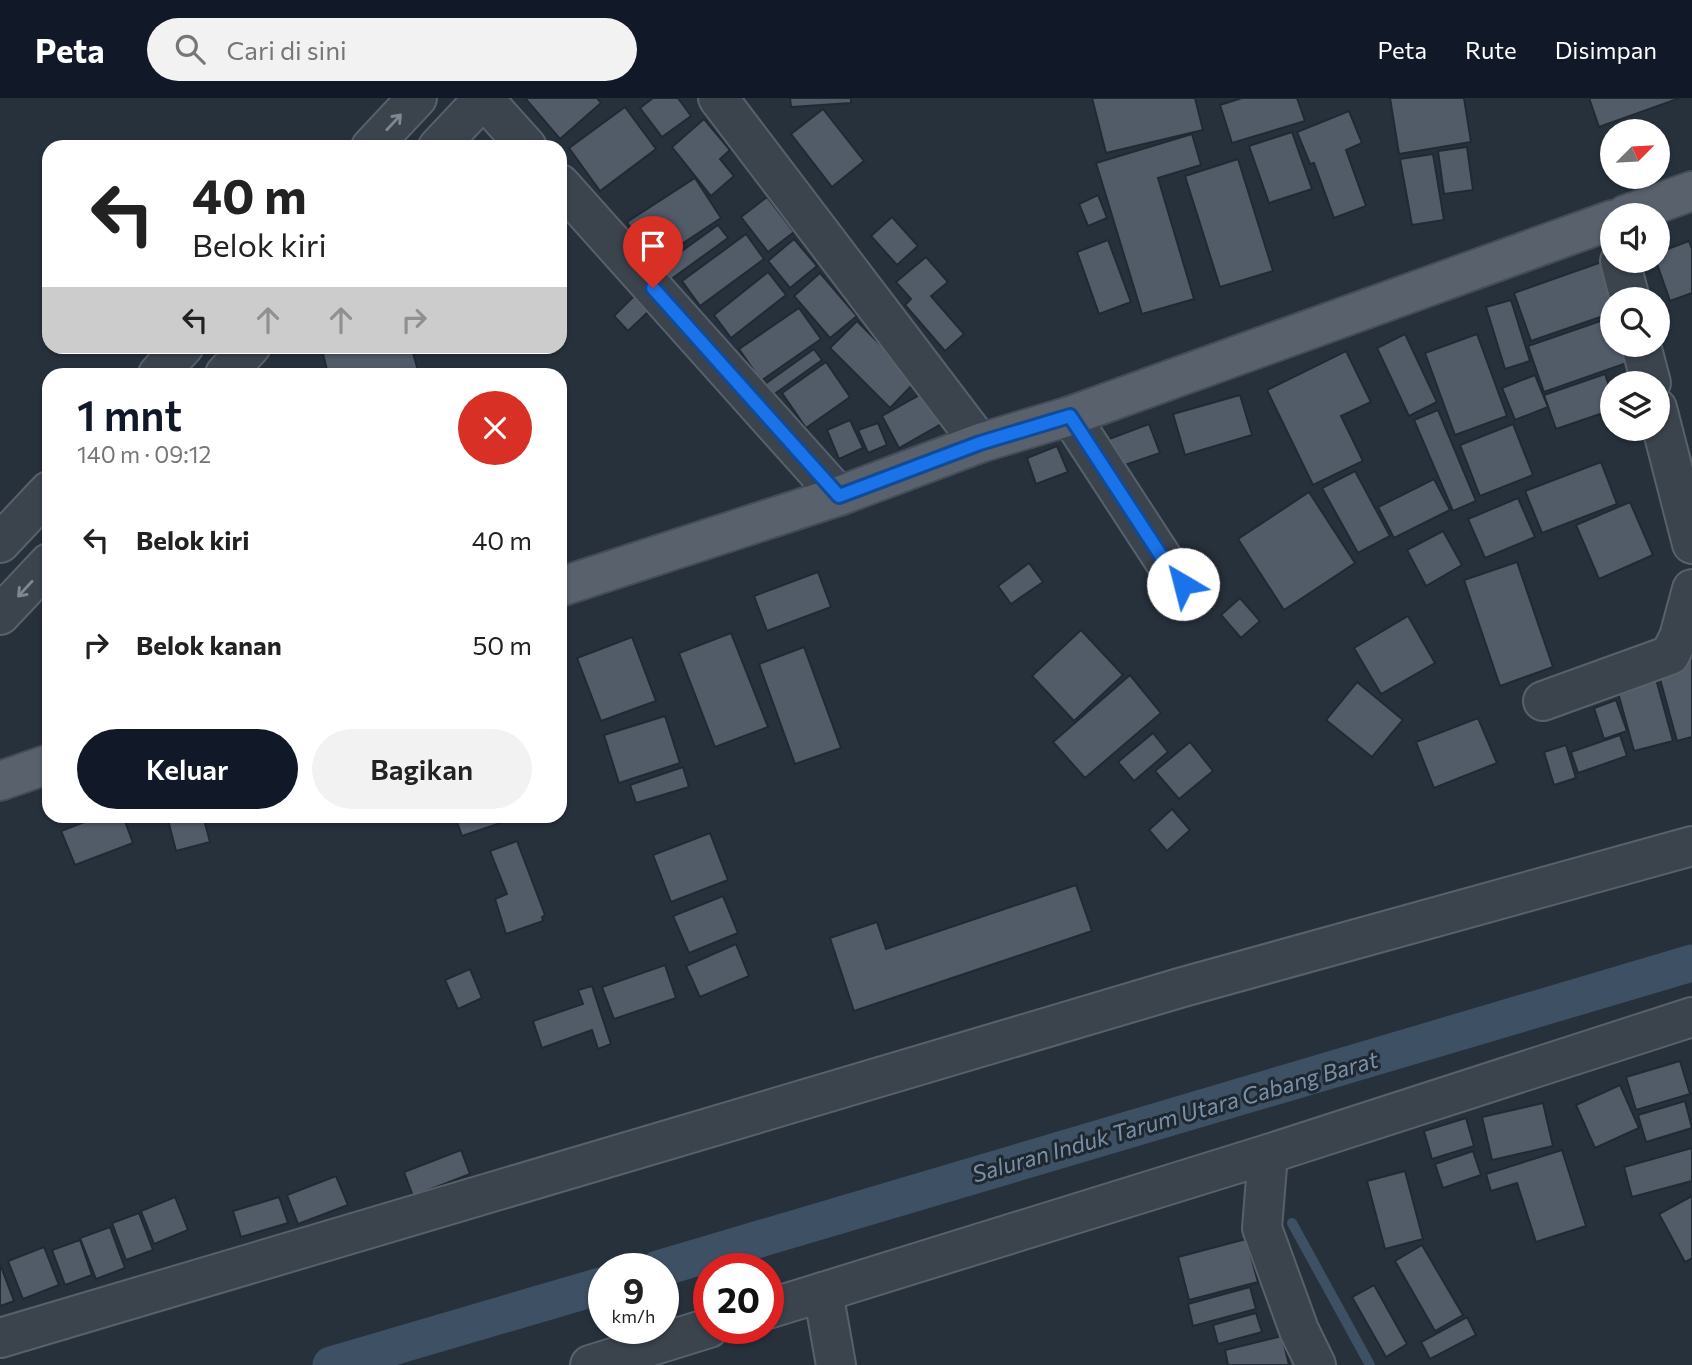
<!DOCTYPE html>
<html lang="id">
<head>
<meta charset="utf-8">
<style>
	body { margin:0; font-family:Commissioner,sans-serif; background:#f2f2f2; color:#222; height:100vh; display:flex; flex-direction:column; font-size:26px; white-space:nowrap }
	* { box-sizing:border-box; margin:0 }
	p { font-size:23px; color:#767676 }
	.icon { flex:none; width:38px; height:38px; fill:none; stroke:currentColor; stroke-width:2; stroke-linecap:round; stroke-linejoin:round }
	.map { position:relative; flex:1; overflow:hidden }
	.details { position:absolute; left:42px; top:270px; width:525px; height:455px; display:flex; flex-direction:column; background:#fff; border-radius:21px; box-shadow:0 2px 5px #0004 }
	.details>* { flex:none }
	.hud { position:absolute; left:42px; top:42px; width:525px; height:214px; border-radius:21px; box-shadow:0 2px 5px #0004; background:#fff; color:#222; overflow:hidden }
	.needle { width:46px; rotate:66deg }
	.fabs { position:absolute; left:1600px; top:21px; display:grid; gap:14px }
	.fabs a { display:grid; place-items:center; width:70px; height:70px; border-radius:50%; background:#fff; box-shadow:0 2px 5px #0004; font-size:35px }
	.speed { position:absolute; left:588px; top:1155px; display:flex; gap:14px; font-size:35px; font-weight:700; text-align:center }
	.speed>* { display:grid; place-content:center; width:91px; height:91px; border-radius:50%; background:#fff; box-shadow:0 2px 5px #0004; line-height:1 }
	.speed small { font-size:18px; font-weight:400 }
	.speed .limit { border:10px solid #d22; background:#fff; color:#111 }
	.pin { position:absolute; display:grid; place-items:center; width:60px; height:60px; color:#fff; margin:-72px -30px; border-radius:50% 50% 50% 0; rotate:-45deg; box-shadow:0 0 7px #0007 }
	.pin .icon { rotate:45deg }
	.me { position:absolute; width:77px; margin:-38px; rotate:323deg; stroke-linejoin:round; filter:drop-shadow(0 0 5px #0008) }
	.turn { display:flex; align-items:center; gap:24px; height:147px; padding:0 35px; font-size:32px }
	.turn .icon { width:91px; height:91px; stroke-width:2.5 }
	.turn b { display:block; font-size:49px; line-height:60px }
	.lanes { display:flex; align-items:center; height:66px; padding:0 35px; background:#0003; justify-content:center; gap:35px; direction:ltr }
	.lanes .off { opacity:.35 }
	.round { display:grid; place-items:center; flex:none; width:74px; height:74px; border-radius:37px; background:#f2f2f2 }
	.overview { display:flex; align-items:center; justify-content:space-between; height:119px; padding:0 35px }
	h1 { font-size:42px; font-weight:600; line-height:52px; color:#111827 }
	.button { display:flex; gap:14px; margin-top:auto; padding:14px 35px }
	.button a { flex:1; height:80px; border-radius:42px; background:#111827; color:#fff; font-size:28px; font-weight:600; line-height:80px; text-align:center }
	.button a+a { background:#f2f2f2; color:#222 }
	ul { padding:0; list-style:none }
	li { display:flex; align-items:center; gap:21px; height:105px; padding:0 35px }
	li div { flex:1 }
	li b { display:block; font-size:26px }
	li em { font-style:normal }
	header { display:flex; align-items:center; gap:42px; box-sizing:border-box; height:98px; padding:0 35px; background:#111827; color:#fff }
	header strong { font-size:33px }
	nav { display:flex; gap:38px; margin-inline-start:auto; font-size:24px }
	.search { width:490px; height:63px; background:#f2f2f2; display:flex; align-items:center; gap:18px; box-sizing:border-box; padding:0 24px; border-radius:38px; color:#767676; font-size:26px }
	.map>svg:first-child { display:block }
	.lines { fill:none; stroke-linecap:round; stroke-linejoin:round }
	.stream { stroke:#3e5063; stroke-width:10 }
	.canal { stroke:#3e5063; stroke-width:37 }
	.building { fill:#525c69; stroke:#212a33; stroke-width:2 }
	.minor-casing { stroke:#58616a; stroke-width:42 }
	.major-casing { stroke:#444c55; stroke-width:42 }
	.minor { stroke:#3b434c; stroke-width:38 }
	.major { stroke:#59626c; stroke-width:38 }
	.oneway { stroke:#7f8790 }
	.route-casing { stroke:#114b97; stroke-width:18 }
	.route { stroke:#1a73e8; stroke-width:12 }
	.labels { text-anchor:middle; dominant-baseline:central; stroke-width:6; stroke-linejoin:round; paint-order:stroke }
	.water-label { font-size:23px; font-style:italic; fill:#7a90a8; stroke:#1f2831 }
</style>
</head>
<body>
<header>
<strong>Peta</strong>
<div class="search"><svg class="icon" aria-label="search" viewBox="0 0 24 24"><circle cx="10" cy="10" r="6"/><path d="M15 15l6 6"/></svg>Cari di sini</div>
<nav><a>Peta</a><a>Rute</a><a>Disimpan</a></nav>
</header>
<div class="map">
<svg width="1692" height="1267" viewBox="0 0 1692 1267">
	<rect width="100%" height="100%" fill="#27313c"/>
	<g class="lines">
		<polyline class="stream" points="1292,1125 1370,1267"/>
		<g class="canal">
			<polyline points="658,1171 1692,865"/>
			<polyline points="331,1267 604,1187"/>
		</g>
	</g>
	<g class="building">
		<polygon points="525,0 597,0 601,5 560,41"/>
		<polygon points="653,0 678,0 691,18 662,39 640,10"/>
		<polygon points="790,0 851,0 851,5 791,9"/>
		<polygon points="1092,0 1195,0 1203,32 1106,55"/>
		<polygon points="1242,0 1297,0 1305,23 1232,45 1220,7"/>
		<polygon points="1390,0 1464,0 1471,44 1399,56"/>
		<polygon points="1589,0 1680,0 1599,29"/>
		<polygon points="625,9 656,51 600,93 569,50"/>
		<polygon points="823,11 864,63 832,89 791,36"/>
		<polygon points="1349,13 1362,45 1346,52 1366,108 1334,120 1314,65 1310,66 1297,34"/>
		<polygon points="704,21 730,52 720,61 734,78 711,98 672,49"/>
		<polygon points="1292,34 1312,91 1269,105 1249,48"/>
		<polygon points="1192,36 1201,67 1158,80 1194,201 1142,216 1096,65"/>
		<polygon points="1467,49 1473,92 1444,96 1438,53"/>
		<polygon points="1433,56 1444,122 1412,127 1400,61"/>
		<polygon points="1238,61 1273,173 1220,189 1185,78"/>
		<polygon points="695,80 721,120 653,165 627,124"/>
		<polygon points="1098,97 1107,120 1088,128 1079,106"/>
		<polygon points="767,99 794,134 768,154 741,119"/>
		<polygon points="892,119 918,148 897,167 871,138"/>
		<polygon points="718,127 728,140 670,182 661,168"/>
		<polygon points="746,136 764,161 700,208 682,183"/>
		<polygon points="794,141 817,168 790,190 768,163"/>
		<polygon points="1108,142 1131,204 1099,216 1077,154"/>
		<polygon points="1689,143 1692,151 1692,195 1670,203 1656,163 1657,155"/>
		<polygon points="926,159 948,184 931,198 964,236 945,253 905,207 911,201 896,184"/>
		<polygon points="1610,161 1612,215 1531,243 1514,195"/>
		<polygon points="768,174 786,197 731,240 714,217"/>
		<polygon points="820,175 857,218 830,240 794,198"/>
		<polygon points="635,197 649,213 628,233 614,218"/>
		<polygon points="1511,202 1530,263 1505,271 1486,209"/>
		<polygon points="799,210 821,241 761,283 739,251"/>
		<polygon points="1612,219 1612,247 1636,247 1641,260 1544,294 1528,248"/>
		<polygon points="857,223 916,283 890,310 830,250"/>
		<polygon points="1405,236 1437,304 1409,318 1377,250"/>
		<polygon points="1477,236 1507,318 1455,337 1425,255"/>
		<polygon points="321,248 411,248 419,276 328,276"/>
		<polygon points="814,251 822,262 773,297 765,286"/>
		<polygon points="1346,253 1371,304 1341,318 1363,363 1313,387 1267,292"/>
		<polygon points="826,264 850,299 806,330 782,295"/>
		<polygon points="1605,276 1612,297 1612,312 1556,331 1544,297"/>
		<polygon points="1535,277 1548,309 1515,322 1502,290"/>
		<polygon points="925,294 943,325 899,350 882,318"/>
		<polygon points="1240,297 1252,337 1185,357 1173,316"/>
		<polygon points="1438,312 1476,403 1453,413 1414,322"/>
		<polygon points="850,322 863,350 839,361 827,332"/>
		<polygon points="878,325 887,347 868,355 858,332"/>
		<polygon points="1149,326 1160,355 1119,369 1109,341"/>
		<polygon points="1513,326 1533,377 1480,398 1460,347"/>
		<polygon points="1057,348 1068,374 1036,386 1027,360"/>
		<polygon points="1601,364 1617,406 1542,435 1525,393"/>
		<polygon points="1355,373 1390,438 1358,455 1322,390"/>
		<polygon points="1434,381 1450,412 1394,440 1378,409"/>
		<polygon points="1309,394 1355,465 1284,512 1238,441"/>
		<polygon points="1518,400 1535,439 1485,460 1468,421"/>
		<polygon points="1630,404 1653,457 1599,481 1576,427"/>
		<polygon points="1443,433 1462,467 1426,488 1407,452"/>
		<polygon points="1517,464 1553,569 1500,588 1464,482"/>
		<polygon points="1029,465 1043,484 1011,506 998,488"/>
		<polygon points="818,474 831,509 767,533 754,498"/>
		<polygon points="1240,500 1260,523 1241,540 1221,517"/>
		<polygon points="1408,518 1435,565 1381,596 1354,550"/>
		<polygon points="1081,532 1123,577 1074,623 1032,578"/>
		<polygon points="731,535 768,629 715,649 679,555"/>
		<polygon points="632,539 656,603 601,623 577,560"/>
		<polygon points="804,549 841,650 795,666 759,566"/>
		<polygon points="1692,560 1692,639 1677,643 1657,570"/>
		<polygon points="1653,570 1673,643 1634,653 1614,580"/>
		<polygon points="1130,577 1161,615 1085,680 1053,644"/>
		<polygon points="1357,584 1403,622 1372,659 1326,622"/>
		<polygon points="1616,602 1627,633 1604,641 1594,610"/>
		<polygon points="665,618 680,665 619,685 604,637"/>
		<polygon points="1478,620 1497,665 1434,690 1416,644"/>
		<polygon points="1153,635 1168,654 1134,683 1118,664"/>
		<polygon points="1620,637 1627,658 1578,675 1571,654"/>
		<polygon points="1190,644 1213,673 1179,701 1155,673"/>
		<polygon points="1566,647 1576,680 1554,687 1544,654"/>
		<polygon points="683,669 689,689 636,705 630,687"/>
		<polygon points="1172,711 1190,732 1167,753 1149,732"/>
		<polygon points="100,718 123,718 133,745 75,767 61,733"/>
		<polygon points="167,718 203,718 210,744 176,753"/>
		<polygon points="455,718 521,718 462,738"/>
		<polygon points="710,735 728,782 671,804 653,757"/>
		<polygon points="517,743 545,817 542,819 543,823 506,836 495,801 507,796 490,753"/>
		<polygon points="1076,787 1092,833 854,913 830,840 877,824 886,851"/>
		<polygon points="723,798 738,835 689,855 673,818"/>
		<polygon points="736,846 749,878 700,899 686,868"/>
		<polygon points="665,867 676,900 614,921 602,889"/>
		<polygon points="470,871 482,900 458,911 445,882"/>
		<polygon points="592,888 611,946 598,951 592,932 542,950 533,923 583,906 578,892"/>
		<polygon points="1680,963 1690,996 1636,1012 1626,979"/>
		<polygon points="1620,987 1639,1030 1595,1050 1576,1007"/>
		<polygon points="1685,1003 1692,1030 1646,1044 1638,1017"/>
		<polygon points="1543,1005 1553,1048 1492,1062 1482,1019"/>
		<polygon points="1466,1020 1474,1048 1432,1061 1424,1033"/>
		<polygon points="1692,1050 1692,1083 1632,1099 1624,1069"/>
		<polygon points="461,1052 470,1076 413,1098 404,1074"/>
		<polygon points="1562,1052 1586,1128 1536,1144 1517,1085 1491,1093 1486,1076"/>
		<polygon points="1473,1053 1481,1077 1443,1090 1435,1066"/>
		<polygon points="1405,1073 1423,1141 1385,1151 1367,1083"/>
		<polygon points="336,1078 348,1107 298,1126 287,1097"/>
		<polygon points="1692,1098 1692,1160 1685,1164 1659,1116"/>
		<polygon points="175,1099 188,1132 154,1146 141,1113"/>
		<polygon points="279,1099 288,1125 241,1139 233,1113"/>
		<polygon points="139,1115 153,1152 126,1162 112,1125"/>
		<polygon points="110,1129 125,1170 96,1181 80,1140"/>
		<polygon points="1246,1141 1258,1184 1189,1202 1178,1159"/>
		<polygon points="80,1142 92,1177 65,1187 52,1152"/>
		<polygon points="1422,1147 1463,1217 1435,1233 1395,1163"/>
		<polygon points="44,1149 59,1187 23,1201 8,1163"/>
		<polygon points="0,1166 14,1203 0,1208"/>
		<polygon points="1374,1187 1407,1246 1386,1259 1352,1199"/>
		<polygon points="1250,1189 1256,1211 1193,1228 1188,1206"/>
		<polygon points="1256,1215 1262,1234 1218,1246 1213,1227"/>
		<polygon points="1467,1219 1476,1237 1430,1261 1421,1244"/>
		<polygon points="1282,1238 1289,1267 1228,1267 1225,1252"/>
	</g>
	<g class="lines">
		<g class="minor-casing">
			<g id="minor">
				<polyline points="483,0 527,49"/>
				<polyline points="718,0 980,345"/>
				<polyline points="371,49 417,0"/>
				<polyline points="438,49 484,0"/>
				<polyline points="560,86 839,398"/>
				<polyline points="1620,163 1630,201"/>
				<polyline points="1641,247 1651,285"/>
				<polyline points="158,276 184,248"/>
				<polyline points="225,276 251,248"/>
				<polyline points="1657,310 1692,446"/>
				<polyline points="1070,318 1169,470 1183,486"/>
				<polyline points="0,445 49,393"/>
				<polyline points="0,517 49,465"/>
				<polyline points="1543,603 1670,557 1679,539 1692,491"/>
				<polyline points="1268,1056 1262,1130 1299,1232 1316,1267"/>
				<polyline points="823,1194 836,1267"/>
				<polyline points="768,1211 1268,1056 1692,919"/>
				<polyline points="0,1240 1183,889 1692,748"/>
				<polyline points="590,1267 709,1230"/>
			</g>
		</g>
		<g class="major-casing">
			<g id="major">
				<polyline points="1625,117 1692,93"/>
				<polyline points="560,489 839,398 980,345 1070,318 1612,122"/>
				<polyline points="0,683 49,666"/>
			</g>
		</g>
		<use href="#minor" class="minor"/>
		<use href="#major" class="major"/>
	</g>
	<defs><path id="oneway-shaft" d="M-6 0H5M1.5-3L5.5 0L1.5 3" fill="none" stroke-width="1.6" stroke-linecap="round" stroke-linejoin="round" transform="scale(1.75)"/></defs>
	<g class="oneway">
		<use href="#oneway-shaft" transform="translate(394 24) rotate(-47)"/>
		<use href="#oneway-shaft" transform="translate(25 491) rotate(133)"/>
	</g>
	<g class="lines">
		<g class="route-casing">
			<polyline id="route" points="653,190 839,398 980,345 1070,318 1169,470 1183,486"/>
		</g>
		<use href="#route" class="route"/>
	</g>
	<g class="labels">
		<g class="water-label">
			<text transform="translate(1175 1018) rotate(-16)">Saluran Induk Tarum Utara Cabang Barat</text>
		</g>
	</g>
</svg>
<div class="fabs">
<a><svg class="needle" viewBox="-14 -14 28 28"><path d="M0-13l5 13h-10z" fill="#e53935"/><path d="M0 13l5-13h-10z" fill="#767676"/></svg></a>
<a><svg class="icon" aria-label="sound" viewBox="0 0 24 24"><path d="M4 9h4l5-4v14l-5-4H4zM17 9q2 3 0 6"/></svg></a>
<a><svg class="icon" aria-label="search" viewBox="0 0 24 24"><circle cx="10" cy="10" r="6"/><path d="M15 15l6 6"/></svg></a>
<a><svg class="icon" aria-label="layers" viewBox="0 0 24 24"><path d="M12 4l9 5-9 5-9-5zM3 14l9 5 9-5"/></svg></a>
</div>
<div class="speed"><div>9<small>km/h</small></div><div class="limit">20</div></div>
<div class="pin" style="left:653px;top:190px;background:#d93025"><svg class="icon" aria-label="arrive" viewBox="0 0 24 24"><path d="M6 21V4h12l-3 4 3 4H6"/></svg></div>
<svg class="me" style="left:1183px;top:486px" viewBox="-20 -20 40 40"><circle r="19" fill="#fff"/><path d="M0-13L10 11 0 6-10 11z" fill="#1a73e8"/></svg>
<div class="hud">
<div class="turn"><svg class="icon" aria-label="left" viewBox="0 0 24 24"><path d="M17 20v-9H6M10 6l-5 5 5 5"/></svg><div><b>40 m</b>Belok kiri</div></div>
<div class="lanes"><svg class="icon" aria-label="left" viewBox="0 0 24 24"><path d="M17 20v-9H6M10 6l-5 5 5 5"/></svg><svg class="icon off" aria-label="ahead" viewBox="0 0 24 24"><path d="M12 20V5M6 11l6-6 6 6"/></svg><svg class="icon off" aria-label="ahead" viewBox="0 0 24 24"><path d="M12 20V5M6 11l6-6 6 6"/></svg><svg class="icon off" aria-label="right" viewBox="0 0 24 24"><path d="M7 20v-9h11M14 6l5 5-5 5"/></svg></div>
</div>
<section class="details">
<div class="overview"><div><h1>1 mnt</h1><p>140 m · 09:12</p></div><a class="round" style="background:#d93025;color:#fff"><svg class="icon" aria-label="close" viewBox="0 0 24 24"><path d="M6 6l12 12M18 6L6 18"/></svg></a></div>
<ul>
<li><svg class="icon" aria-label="left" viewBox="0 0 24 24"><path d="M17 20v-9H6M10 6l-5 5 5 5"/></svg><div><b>Belok kiri</b></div><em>40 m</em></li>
<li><svg class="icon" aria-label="right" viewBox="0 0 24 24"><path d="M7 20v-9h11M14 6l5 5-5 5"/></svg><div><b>Belok kanan</b></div><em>50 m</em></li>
</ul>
<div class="button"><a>Keluar</a><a>Bagikan</a></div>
</section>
</div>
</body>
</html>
